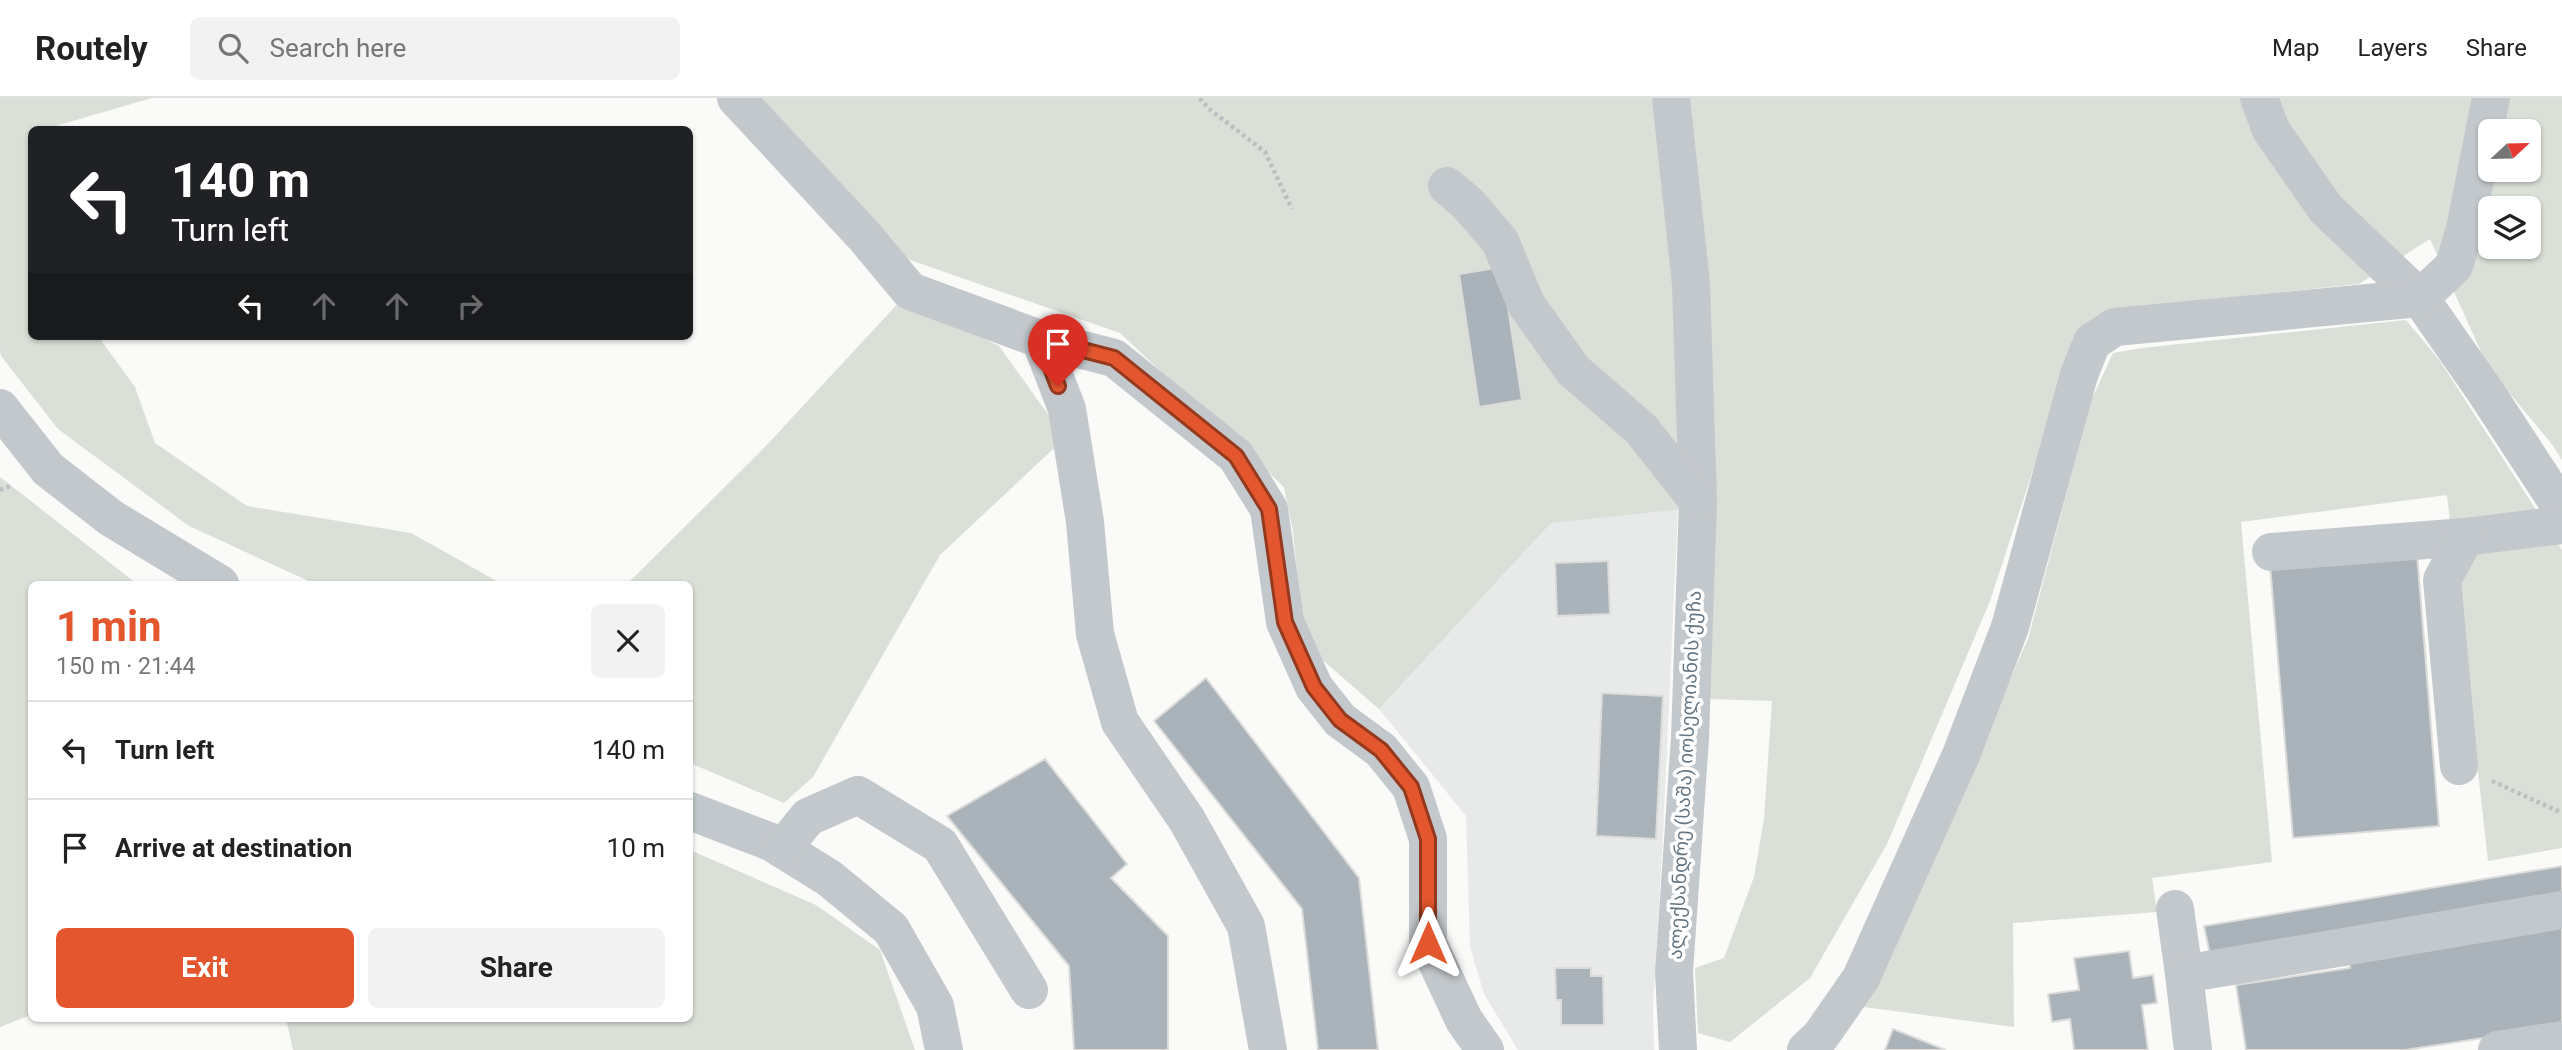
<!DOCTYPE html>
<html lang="en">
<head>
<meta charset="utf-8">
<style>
	body { margin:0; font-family:Roboto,"Noto Sans Georgian",sans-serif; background:#f2f2f2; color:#222; height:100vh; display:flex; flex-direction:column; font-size:26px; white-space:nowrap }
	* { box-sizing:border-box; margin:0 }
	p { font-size:23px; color:#767676 }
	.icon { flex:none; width:38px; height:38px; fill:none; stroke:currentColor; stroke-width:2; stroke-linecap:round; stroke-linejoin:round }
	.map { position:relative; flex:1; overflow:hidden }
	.panel { position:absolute; left:28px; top:483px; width:665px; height:441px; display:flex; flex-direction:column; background:#fff; border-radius:10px; box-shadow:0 2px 5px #0004 }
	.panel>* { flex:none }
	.hud { position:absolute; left:28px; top:28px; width:665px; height:214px; border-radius:10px; box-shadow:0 2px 5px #0004; background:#202124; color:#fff; overflow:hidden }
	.needle { width:46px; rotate:68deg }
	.controls { position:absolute; left:2478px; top:21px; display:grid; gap:14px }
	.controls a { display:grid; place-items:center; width:63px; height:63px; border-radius:10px; background:#fff; box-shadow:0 2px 5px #0004; font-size:35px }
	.pin { position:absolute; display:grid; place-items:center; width:60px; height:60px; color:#fff; margin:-72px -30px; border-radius:50% 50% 50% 0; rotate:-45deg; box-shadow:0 0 7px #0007 }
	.pin .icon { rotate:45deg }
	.me { position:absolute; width:77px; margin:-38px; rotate:0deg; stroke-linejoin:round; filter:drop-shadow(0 0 5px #0008) }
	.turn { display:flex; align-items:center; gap:24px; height:147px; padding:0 28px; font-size:32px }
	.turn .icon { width:91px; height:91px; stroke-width:2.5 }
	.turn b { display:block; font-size:49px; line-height:60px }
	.lanes { display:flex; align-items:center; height:66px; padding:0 28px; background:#0003; justify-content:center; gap:35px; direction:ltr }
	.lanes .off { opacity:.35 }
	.round { display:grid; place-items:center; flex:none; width:74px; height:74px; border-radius:10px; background:#f2f2f2 }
	.headline { display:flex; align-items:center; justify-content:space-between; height:119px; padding:0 28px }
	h1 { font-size:42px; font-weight:700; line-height:52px; color:#e4572e }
	.primary-button { display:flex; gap:14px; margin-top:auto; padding:14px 28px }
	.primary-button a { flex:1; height:80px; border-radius:10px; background:#e4572e; color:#fff; font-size:28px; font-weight:700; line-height:80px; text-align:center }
	.primary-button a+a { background:#f2f2f2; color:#222 }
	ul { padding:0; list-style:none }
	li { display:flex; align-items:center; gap:21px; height:98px; padding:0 28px; border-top:2px solid #e0e0e0 }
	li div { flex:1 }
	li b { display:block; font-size:26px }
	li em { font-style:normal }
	header { display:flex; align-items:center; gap:42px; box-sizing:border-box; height:98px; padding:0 35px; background:#fff; border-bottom:2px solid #e0e0e0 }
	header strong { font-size:33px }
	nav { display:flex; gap:38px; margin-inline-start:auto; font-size:24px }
	.search { width:490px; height:63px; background:#f2f2f2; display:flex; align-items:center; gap:18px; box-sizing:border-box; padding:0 24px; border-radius:10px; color:#767676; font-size:26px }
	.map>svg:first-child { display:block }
	.built { fill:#e8e9e9 }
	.green { fill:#dadfd7; fill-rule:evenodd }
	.building { fill:#aab3b9; stroke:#dcdcda; stroke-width:2 }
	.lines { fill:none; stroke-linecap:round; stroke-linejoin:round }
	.path { stroke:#bbbfc2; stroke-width:4.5; stroke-dasharray:3.5 3.5; stroke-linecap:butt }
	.minor { stroke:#c3c8cc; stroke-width:38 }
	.route-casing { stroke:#94391e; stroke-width:18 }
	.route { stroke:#e4572e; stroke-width:12 }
	.labels { text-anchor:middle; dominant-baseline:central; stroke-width:7; stroke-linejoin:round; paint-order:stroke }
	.street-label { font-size:19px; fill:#657683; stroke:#fff }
</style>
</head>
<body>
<header>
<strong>Routely</strong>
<div class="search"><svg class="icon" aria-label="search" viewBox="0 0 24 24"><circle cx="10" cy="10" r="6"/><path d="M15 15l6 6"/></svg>Search here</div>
<nav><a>Map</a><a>Layers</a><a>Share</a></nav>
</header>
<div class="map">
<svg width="2562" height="952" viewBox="0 0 2562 952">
	<rect width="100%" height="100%" fill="#fafaf8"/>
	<polygon class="built" points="1678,410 1663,736 1653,909 1654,952 1518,952 1484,896 1470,849 1466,718 1379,611 1551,425"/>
	<g class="green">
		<polygon points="0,0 152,0 45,31 32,32 31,35 27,37 32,53 32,238 98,238 135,289 155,345 247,408 411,435 502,486 315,486 189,428 58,331 1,258 0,252"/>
		<path d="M762,0H2562V362L2551,345L2488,269L2430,141L2359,186L2107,212L2074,247L1990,503L1887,746L1810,880L1730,944L1698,935L1695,870L1724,860L1754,779L1764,721L1772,603L1710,601V408L1551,425L1379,611L1319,559L1301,514L1293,433L1284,389L1120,235L907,161ZM2490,33H2529V72H2490ZM2490,110H2529V149H2490Z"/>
		<polygon points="903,200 999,248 1065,340 940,457 813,679 784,705 690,665 690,486 627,486 763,351"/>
		<polygon points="2406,222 2440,263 2562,452 2562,750 2488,763 2447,397 2241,424 2272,764 2152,780 2157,814 2013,825 2014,929 1864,909 2028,541 2091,303 2113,255 2142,250"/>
		<polygon points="0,379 137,486 32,486 31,917 0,929"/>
		<polygon points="690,752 816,807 880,852 915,952 293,952 286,921 690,920"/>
	</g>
	<g class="building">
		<polygon points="1502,169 1522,302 1479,309 1459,176"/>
		<polygon points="2417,455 2439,728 2293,740 2270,467"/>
		<polygon points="1608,463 1610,516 1557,518 1555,465"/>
		<polygon points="1206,580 1359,780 1378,952 1318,952 1302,811 1154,623"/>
		<polygon points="1602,595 1663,598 1656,741 1596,738"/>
		<polygon points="1045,661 1127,766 1111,780 1168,838 1168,952 1074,952 1069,868 947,718"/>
		<polygon points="2562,768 2562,802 2211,862 2204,828"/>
		<polygon points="2562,829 2562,928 2405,952 2246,952 2236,887 2350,870 2349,863"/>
		<polygon points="2129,853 2133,880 2153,877 2157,905 2142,907 2148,952 2074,952 2070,921 2052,924 2048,896 2079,892 2074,860"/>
		<polygon points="1555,870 1591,870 1591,878 1603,878 1604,927 1561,927 1561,902 1556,902"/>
		<polygon points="1893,931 1946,952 1885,952"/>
	</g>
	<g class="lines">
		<g class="path">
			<polyline points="1200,0 1208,10 1265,54 1292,111"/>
			<polyline points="0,392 12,387"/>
			<polyline points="2492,683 2562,715"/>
		</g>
		<g class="minor">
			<polyline points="736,0 865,139 910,193 1040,241 1114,260 1236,358 1269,411 1285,524 1314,589 1340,622 1381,652 1411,689 1428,741 1428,845 1464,922 1485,952"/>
			<polyline points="1671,0 1691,186 1698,403 1690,640 1674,874 1678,952"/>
			<polyline points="2259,0 2271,32 2326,111 2420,200 2487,296 2562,411"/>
			<polyline points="1447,88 1467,105 1500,143 1526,206 1573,272 1641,331 1698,403"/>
			<polyline points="1040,241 1067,311 1085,424 1095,536 1120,624 1187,722 1246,828 1268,952"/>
			<polyline points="0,310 48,371 111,420 220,486"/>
			<polyline points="2271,454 2465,439 2562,427"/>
			<polyline points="2459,668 2442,482 2465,439"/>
			<polyline points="690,713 771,744 829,780 891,831 935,908 944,952"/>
			<polyline points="782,751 808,719 858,697 940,747 1029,892"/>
			<polyline points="2175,811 2184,876"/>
			<polyline points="1806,952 1820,939 1861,880 1961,657 2010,529 2079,277 2092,244 2115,229 2420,200 2454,168 2465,131 2491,0"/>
			<polyline points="2193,952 2184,876 2562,812"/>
			<polyline points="2497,952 2562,942"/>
		</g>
	</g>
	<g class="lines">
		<g class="route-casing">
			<polyline id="route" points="1058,288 1040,241 1114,260 1236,358 1269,411 1285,524 1314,589 1340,622 1381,652 1411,689 1428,741 1428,845"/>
		</g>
		<use href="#route" class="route"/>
	</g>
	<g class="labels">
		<g class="street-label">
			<text transform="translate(1685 677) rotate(-87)">ალექსანდრე (საშა) იოსელიანის ქუჩა</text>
		</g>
	</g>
</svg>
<div class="controls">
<a><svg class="needle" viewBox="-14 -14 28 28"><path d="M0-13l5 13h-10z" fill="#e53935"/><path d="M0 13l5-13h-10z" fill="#767676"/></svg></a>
<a><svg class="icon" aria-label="layers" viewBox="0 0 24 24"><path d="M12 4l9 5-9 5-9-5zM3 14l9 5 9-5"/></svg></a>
</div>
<div class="pin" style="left:1058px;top:288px;background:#d93025"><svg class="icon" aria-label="arrive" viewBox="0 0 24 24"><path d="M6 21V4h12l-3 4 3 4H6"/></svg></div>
<svg class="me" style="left:1428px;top:845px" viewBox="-20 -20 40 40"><path d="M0-17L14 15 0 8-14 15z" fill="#e4572e" stroke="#fff" stroke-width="4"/></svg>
<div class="hud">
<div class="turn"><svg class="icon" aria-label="left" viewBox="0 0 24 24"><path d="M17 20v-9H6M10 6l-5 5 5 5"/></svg><div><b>140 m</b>Turn left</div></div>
<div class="lanes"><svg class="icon" aria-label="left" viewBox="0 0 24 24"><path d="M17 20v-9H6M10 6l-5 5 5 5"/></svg><svg class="icon off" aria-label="ahead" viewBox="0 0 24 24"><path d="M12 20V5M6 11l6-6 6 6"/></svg><svg class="icon off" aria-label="ahead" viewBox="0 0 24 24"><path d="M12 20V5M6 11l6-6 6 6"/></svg><svg class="icon off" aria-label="right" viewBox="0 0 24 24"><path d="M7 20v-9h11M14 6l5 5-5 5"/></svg></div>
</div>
<section class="panel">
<div class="headline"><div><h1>1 min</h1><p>150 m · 21:44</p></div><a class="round"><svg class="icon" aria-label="close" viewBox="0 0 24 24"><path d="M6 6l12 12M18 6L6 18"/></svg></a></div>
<ul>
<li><svg class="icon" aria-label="left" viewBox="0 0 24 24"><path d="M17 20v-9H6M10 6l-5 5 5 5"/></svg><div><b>Turn left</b></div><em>140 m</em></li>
<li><svg class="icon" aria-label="arrive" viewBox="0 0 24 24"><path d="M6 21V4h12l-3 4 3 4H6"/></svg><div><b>Arrive at destination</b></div><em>10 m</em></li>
</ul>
<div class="primary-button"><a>Exit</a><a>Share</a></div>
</section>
</div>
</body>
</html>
